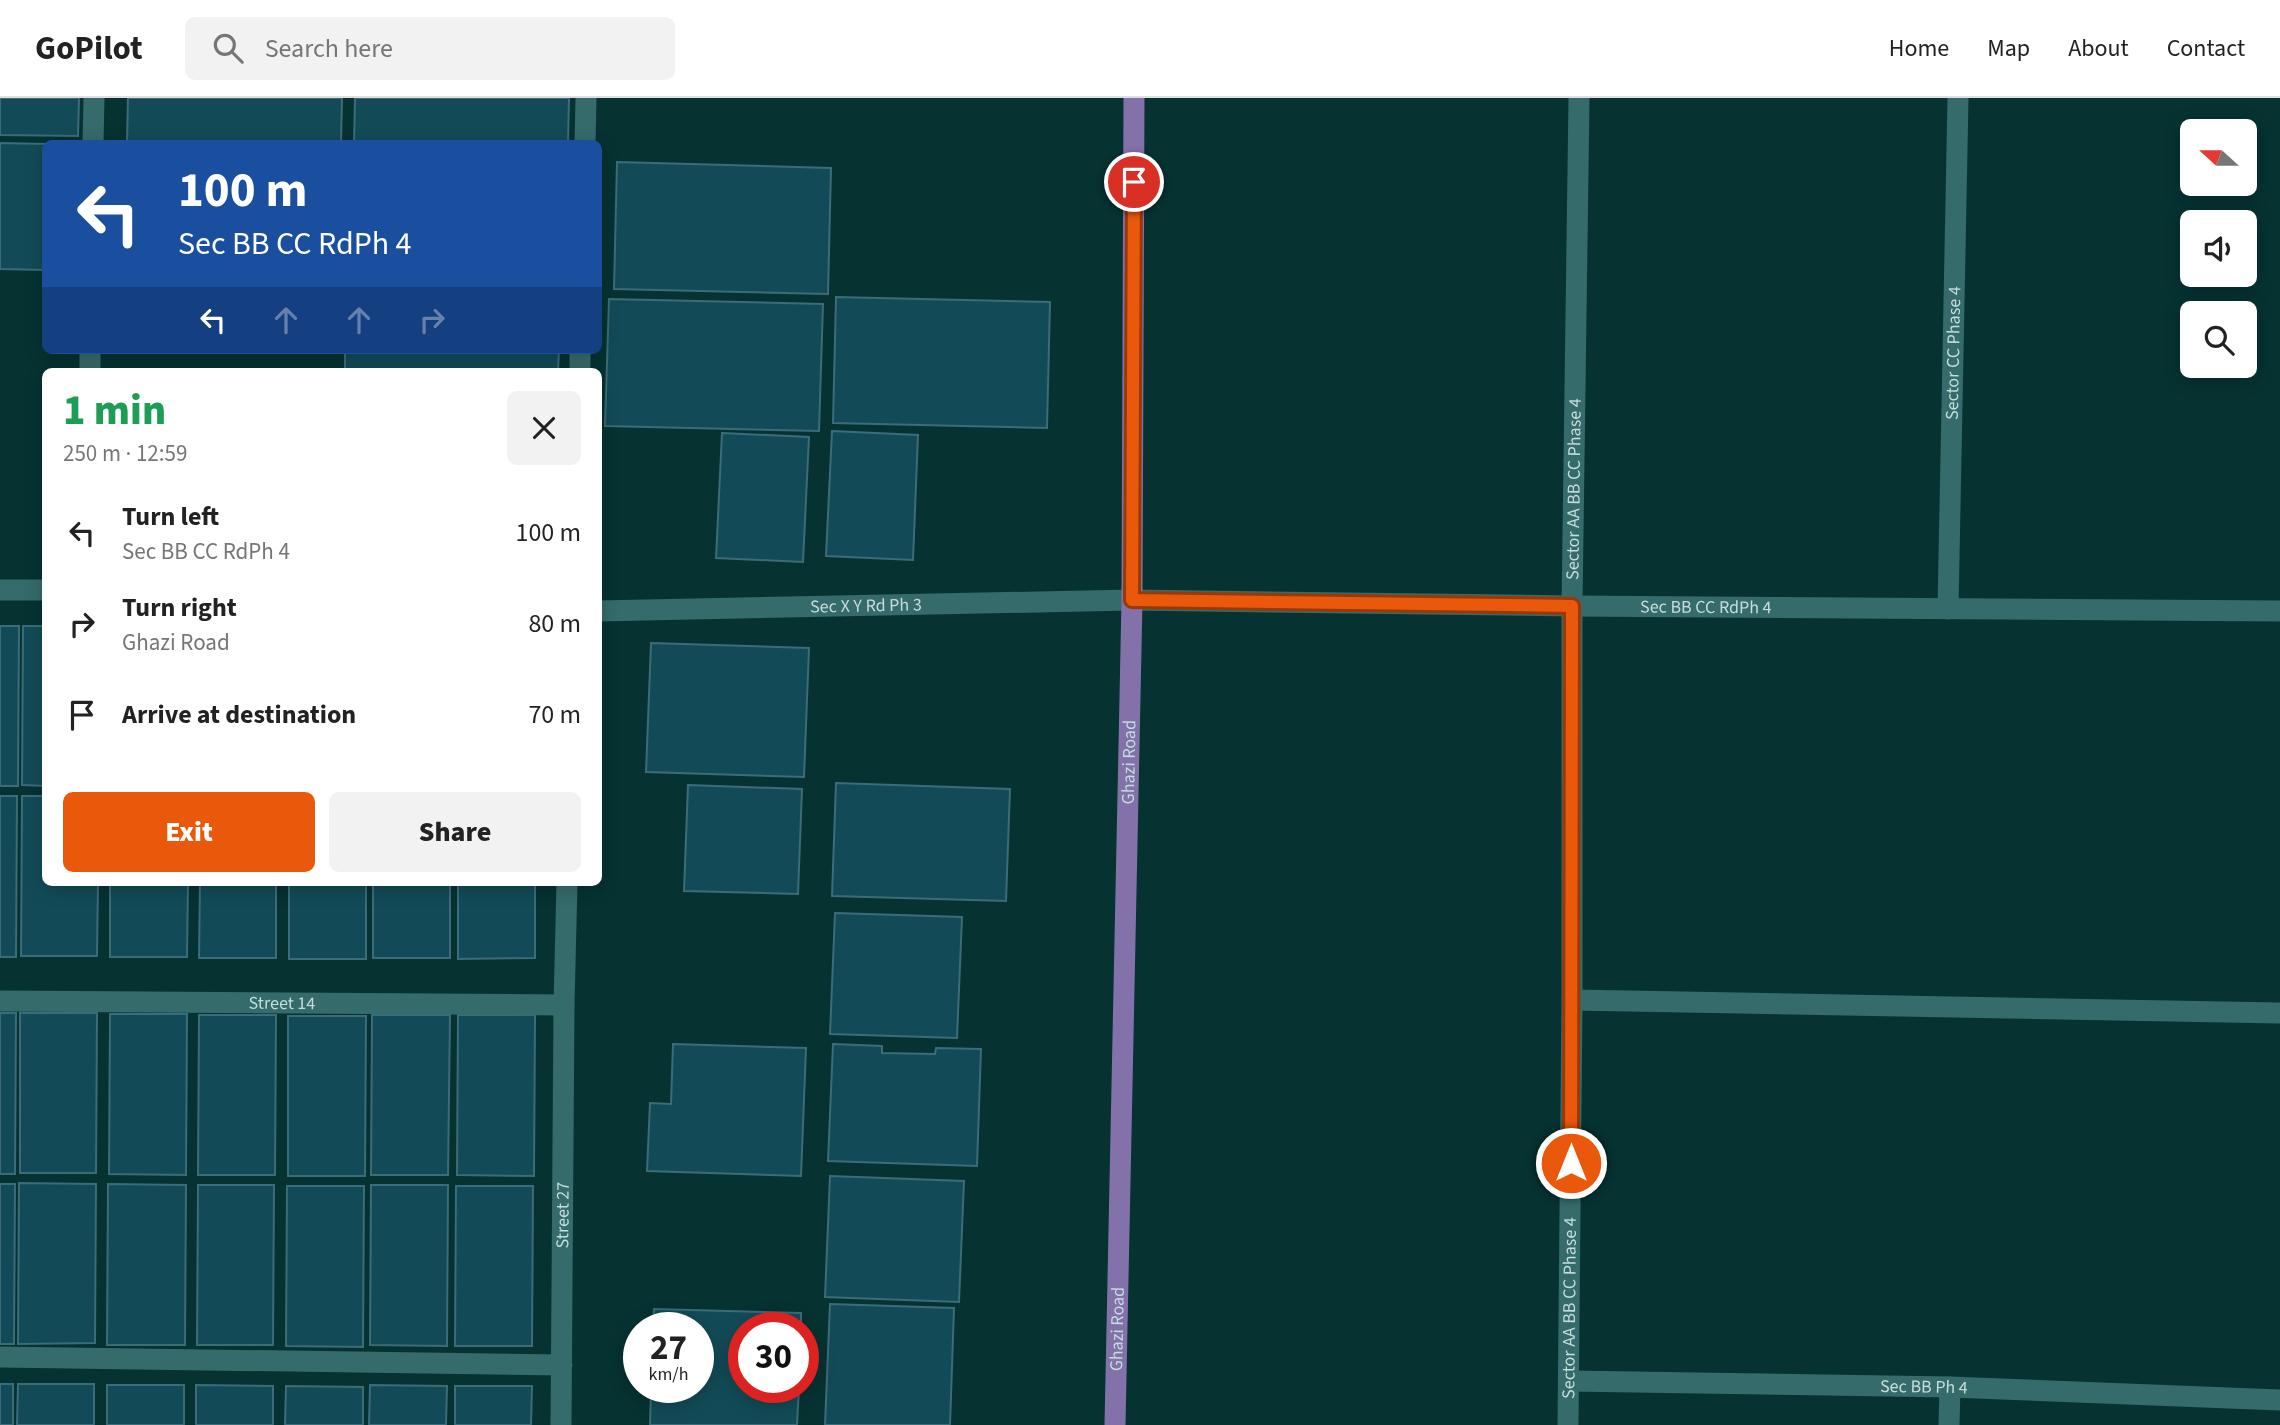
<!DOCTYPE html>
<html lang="en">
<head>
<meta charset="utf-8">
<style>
	body { margin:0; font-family:"Source Sans 3",sans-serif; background:#f2f2f2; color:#222; height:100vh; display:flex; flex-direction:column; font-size:26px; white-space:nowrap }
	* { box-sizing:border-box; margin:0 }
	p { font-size:23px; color:#767676 }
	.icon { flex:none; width:38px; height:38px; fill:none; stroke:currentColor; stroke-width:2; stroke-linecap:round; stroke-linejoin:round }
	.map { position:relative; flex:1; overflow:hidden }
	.side { position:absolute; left:42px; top:270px; width:560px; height:518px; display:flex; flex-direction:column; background:#fff; border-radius:10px; box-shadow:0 4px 18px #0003 }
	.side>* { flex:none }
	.guide { position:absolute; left:42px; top:42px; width:560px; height:214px; border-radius:10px; box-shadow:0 4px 18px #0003; background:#1a4fa0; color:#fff; overflow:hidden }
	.needle { width:46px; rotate:291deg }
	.tools { position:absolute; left:2180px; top:21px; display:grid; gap:14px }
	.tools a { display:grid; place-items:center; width:77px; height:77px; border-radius:10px; background:#fff; box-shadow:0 4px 18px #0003; font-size:35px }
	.speed { position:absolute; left:623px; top:1214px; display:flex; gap:14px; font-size:35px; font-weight:700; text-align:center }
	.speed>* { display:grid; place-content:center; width:91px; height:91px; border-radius:50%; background:#fff; box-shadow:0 4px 18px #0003; line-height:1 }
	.speed small { font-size:18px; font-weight:400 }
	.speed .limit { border:10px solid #d22; background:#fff; color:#111 }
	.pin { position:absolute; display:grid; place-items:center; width:60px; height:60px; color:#fff; margin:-30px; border:4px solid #fff; border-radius:50%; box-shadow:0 2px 7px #0007 }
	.me { position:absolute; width:77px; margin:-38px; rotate:0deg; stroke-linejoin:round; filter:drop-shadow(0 0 5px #0008) }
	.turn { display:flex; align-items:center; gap:24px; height:147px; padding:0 21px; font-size:32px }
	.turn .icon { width:91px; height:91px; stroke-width:2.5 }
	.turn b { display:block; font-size:49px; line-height:60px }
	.lanes { display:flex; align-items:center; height:66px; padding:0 21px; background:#0003; justify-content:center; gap:35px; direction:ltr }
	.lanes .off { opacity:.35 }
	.round { display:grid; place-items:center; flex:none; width:74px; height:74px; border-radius:10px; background:#f2f2f2 }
	.overview { display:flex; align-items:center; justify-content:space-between; height:119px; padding:0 21px }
	h1 { font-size:42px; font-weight:800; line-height:52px; color:#1e9e55 }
	.primary-button { display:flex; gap:14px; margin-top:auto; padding:14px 21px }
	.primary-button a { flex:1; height:80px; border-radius:10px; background:#ea580c; color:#fff; font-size:28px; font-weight:800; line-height:80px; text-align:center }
	.primary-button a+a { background:#f2f2f2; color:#222 }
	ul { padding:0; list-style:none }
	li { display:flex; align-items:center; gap:21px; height:91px; padding:0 21px }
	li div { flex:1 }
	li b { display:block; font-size:26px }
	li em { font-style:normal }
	header { display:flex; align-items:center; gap:42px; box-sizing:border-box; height:98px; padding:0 35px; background:#fff; border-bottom:2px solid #e0e0e0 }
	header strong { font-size:33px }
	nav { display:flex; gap:38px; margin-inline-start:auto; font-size:24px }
	.search { width:490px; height:63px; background:#f2f2f2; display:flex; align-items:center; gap:18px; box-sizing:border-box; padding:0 24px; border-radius:10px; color:#767676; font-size:26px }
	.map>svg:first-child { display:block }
	.building { fill:#124b57; stroke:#3b6c78; stroke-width:2 }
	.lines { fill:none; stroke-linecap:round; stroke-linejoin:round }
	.minor { stroke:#366b6b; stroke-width:21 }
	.major { stroke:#8371aa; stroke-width:21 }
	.route-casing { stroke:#983908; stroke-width:18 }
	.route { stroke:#ea580c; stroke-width:12 }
	.labels { text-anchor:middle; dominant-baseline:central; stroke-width:5; stroke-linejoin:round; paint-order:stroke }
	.street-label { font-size:18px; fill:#c3dedd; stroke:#031818 }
</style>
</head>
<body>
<header>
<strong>GoPilot</strong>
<div class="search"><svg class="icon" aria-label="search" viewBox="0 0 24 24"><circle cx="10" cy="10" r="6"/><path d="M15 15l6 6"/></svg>Search here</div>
<nav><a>Home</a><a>Map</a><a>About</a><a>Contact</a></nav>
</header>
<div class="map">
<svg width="2280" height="1327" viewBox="0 0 2280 1327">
	<rect width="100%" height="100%" fill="#063232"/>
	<g class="building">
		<polygon points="0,0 79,0 78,38 0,37"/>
		<polygon points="128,0 342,0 341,46 127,44"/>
		<polygon points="355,0 569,0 568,46 354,46"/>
		<polygon points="0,45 46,46 46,172 0,171"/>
		<polygon points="617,64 831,70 828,196 614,191"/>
		<polygon points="836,199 1050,204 1047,330 833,325"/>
		<polygon points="609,201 823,206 819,333 605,328"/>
		<polygon points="345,252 559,252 558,273 345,273"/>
		<polygon points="832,333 918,337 913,462 826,458"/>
		<polygon points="722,335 809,339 803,464 716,460"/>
		<polygon points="0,528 19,528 18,688 0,688"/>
		<polygon points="23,528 46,528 46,688 22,687"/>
		<polygon points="651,545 809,550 804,679 646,674"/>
		<polygon points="836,685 1010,691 1006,803 832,798"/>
		<polygon points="688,687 802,691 798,796 684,793"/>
		<polygon points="0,698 17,698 16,859 0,859"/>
		<polygon points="22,698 46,698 46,784 98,784 97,858 21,858"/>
		<polygon points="110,784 188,784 187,859 110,859"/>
		<polygon points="200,784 276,784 276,860 199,860"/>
		<rect x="289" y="784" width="77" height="77"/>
		<rect x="373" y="784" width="77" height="76"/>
		<polygon points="458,784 535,784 535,860 458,861"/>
		<polygon points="835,815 962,819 957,940 830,936"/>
		<polygon points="0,915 16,915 15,1076 0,1076"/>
		<polygon points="20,915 97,915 96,1075 20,1075"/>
		<polygon points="110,916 187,916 186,1077 109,1076"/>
		<polygon points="199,917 276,917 275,1077 198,1077"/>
		<polygon points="372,917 450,917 448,1077 371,1077"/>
		<polygon points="458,917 535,917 534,1078 457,1077"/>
		<polygon points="288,918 366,918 365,1078 288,1078"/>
		<polygon points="673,946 806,950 801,1078 647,1073 650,1005 671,1006"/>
		<polygon points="833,946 882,948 882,955 935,956 936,950 981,951 977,1068 828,1063"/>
		<polygon points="830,1078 964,1083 959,1204 825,1199"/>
		<polygon points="19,1085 96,1086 95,1245 18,1246"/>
		<polygon points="0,1086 15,1086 14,1246 0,1246"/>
		<polygon points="108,1086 186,1087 185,1247 107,1247"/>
		<polygon points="198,1087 274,1087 273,1247 197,1247"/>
		<polygon points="371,1087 448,1087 447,1248 370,1247"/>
		<polygon points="287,1088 364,1088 363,1249 286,1248"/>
		<polygon points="456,1088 533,1088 532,1248 455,1248"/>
		<polygon points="830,1206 954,1210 950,1327 825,1327"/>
		<polygon points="654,1211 801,1215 801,1230 744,1230 744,1290 799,1290 797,1327 650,1327 651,1290 698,1290 698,1230 653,1230"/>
		<rect x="0" y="1286" width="13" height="41"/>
		<polygon points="18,1286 94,1286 94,1327 17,1327"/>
		<rect x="107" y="1287" width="77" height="40"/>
		<polygon points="196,1287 273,1288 273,1327 196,1327"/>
		<polygon points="370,1287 447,1288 446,1327 369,1327"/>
		<polygon points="286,1288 363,1289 363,1327 285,1327"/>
		<polygon points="455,1288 532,1288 531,1327 455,1327"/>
	</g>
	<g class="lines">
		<g class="minor">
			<polyline points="93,46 94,0"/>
			<polyline points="585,46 586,0"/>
			<polyline points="90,273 90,252"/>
			<polyline points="580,273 580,252"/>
			<polyline points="0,492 46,492"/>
			<path id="s1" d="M1948,511L1958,0"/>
			<path id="s2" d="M598,513L1132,502L1572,508L2280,513"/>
			<polyline points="1572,902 2280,915"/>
			<path id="s3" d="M0,903L564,907"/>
			<polyline points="0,1259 562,1267"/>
			<path id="s4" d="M1569,1283L1950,1289L2280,1302"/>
			<path id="s5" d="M561,1327L564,907L567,784"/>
			<path id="s6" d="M1568,1327L1572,902V508L1579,0"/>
			<polyline points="1949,1327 1950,1289"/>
		</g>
		<path class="major" id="s7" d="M1115,1327L1132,502L1134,0"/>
	</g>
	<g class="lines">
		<g class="route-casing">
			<polyline id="route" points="1134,84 1132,502 1572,508 1571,1065"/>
		</g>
		<use href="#route" class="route"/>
	</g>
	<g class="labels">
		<g class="street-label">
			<text stroke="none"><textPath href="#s1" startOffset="256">Sector CC Phase 4</textPath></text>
			<text stroke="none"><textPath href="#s6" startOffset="936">Sector AA BB CC Phase 4</textPath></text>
			<text stroke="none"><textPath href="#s2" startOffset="268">Sec X Y Rd Ph 3</textPath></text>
			<text stroke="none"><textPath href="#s2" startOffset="1108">Sec BB CC RdPh 4</textPath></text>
			<text stroke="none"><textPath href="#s7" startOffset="663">Ghazi Road</textPath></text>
			<text stroke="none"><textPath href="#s3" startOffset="282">Street 14</textPath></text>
			<text stroke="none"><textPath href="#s5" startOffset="210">Street 27</textPath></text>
			<text stroke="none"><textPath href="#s6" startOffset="117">Sector AA BB CC Phase 4</textPath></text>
			<text stroke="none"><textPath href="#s7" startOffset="96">Ghazi Road</textPath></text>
			<text stroke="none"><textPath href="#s4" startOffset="355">Sec BB Ph 4</textPath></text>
		</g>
	</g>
</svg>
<div class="tools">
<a><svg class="needle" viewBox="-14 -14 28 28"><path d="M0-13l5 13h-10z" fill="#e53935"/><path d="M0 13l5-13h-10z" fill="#767676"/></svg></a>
<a><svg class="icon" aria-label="sound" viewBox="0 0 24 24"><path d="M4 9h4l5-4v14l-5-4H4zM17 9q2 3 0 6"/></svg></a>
<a><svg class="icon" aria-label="search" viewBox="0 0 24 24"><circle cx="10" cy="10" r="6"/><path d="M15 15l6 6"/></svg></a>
</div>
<div class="speed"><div>27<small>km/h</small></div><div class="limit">30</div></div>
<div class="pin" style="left:1134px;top:84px;background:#d93025"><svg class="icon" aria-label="arrive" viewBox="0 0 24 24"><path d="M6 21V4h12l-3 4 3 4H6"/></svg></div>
<svg class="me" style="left:1571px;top:1065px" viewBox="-20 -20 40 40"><circle r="17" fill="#ea580c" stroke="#fff" stroke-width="3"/><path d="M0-11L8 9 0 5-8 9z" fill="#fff"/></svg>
<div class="guide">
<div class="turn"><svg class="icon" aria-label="left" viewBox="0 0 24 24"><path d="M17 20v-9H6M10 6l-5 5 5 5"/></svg><div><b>100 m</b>Sec BB CC RdPh 4</div></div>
<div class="lanes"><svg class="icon" aria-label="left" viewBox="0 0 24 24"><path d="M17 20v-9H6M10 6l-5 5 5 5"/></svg><svg class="icon off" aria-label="ahead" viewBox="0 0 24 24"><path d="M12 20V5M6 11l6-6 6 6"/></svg><svg class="icon off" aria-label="ahead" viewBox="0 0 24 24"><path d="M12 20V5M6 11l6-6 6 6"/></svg><svg class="icon off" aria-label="right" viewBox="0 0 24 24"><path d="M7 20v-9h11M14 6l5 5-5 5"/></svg></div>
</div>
<section class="side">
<div class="overview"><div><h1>1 min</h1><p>250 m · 12:59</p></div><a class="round"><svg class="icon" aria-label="close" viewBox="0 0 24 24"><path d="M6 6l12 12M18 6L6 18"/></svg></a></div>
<ul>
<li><svg class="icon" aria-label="left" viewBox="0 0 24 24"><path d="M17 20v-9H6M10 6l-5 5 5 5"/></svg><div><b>Turn left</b><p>Sec BB CC RdPh 4</p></div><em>100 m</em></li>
<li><svg class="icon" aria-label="right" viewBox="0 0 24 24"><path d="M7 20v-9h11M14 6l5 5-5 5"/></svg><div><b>Turn right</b><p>Ghazi Road</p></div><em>80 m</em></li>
<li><svg class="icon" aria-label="arrive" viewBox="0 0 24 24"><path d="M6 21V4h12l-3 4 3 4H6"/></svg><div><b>Arrive at destination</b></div><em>70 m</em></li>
</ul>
<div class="primary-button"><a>Exit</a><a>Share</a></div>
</section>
</div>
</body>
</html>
